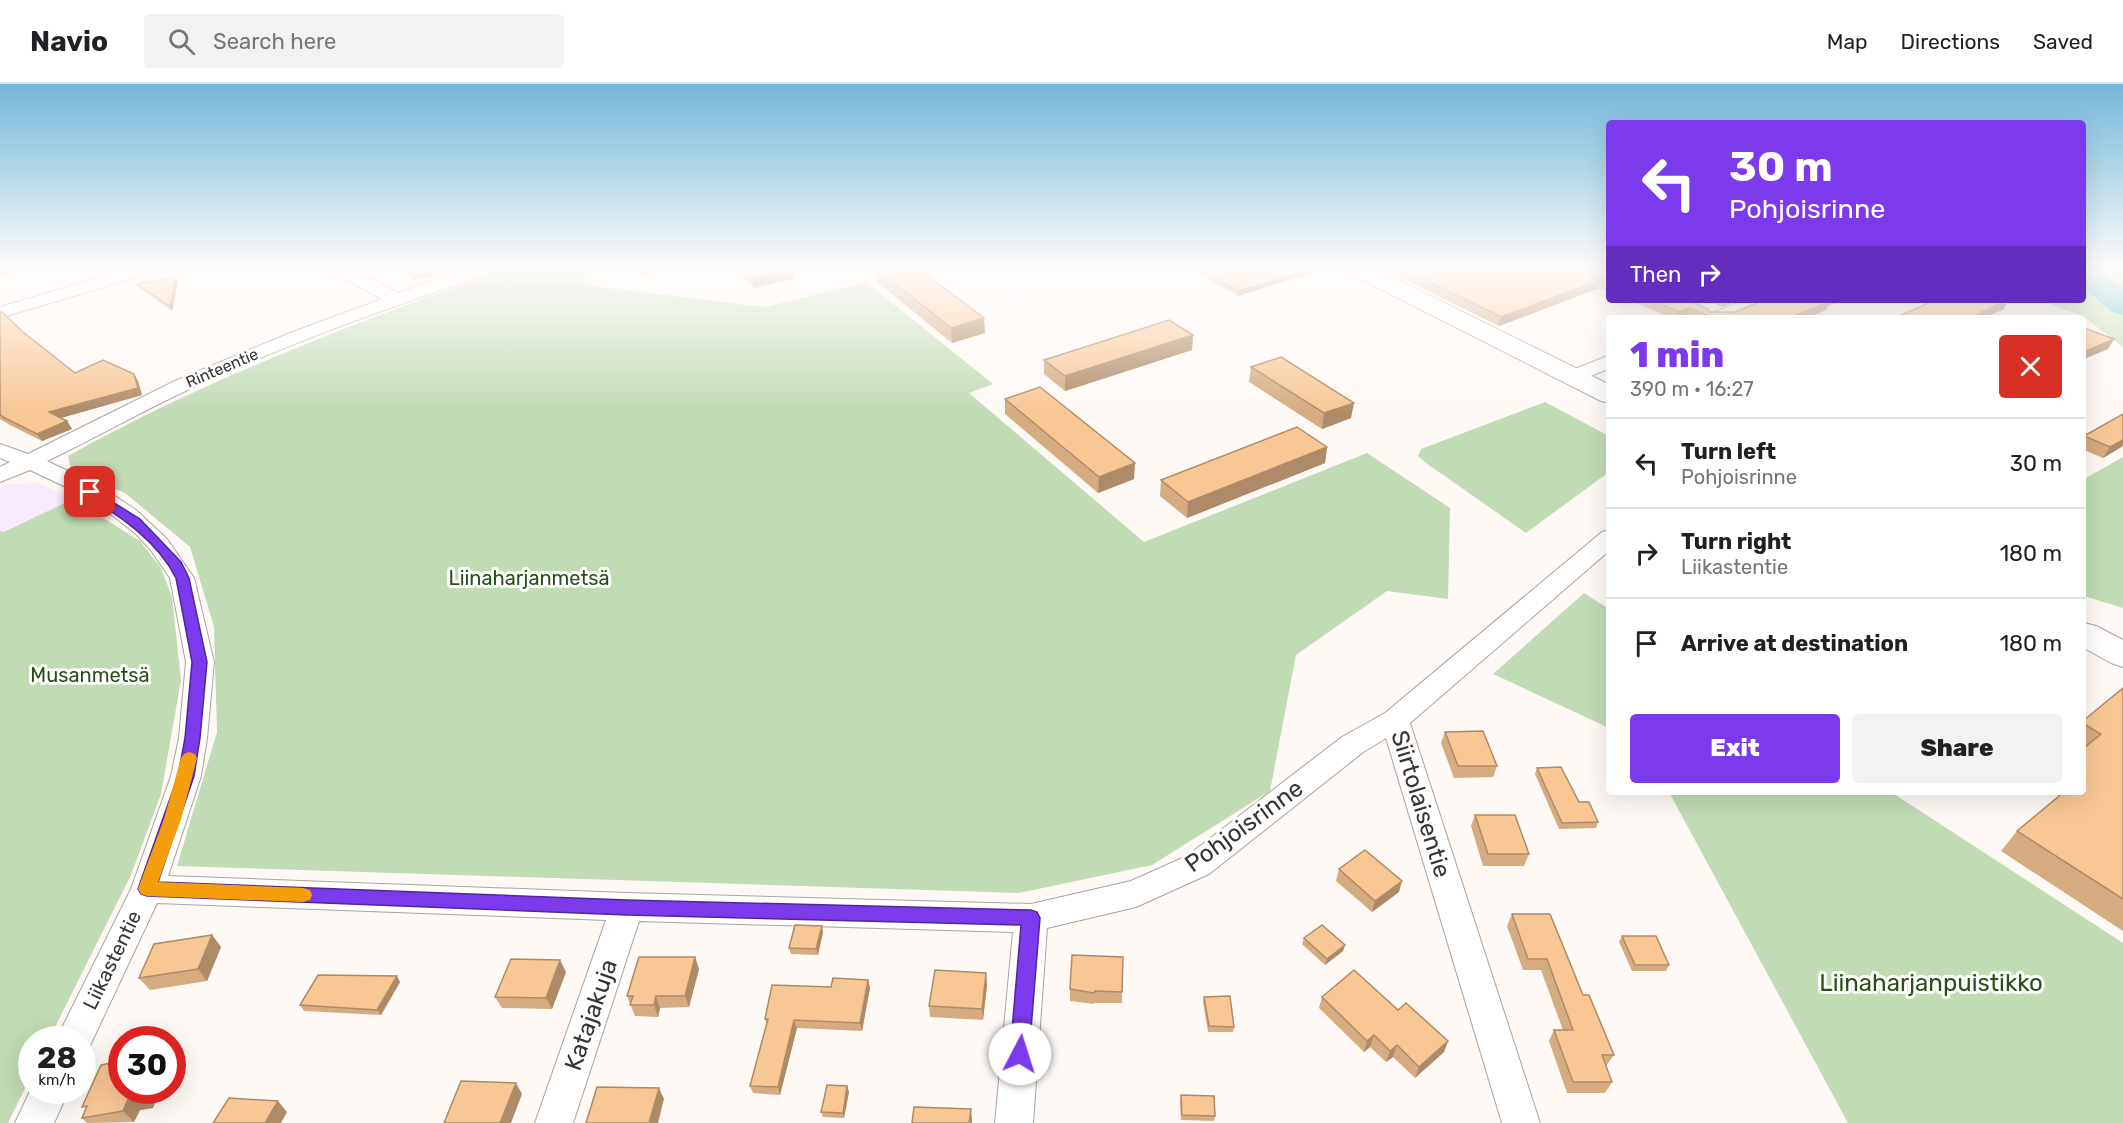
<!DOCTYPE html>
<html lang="en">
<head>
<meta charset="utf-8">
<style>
	body { margin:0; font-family:Rubik,sans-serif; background:#f2f2f2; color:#202124; height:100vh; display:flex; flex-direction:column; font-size:22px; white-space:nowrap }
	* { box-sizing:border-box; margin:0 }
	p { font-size:20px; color:#757577 }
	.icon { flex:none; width:33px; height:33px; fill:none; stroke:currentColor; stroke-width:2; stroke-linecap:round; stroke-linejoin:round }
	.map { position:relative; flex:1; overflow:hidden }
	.details { position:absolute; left:1606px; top:231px; width:480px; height:480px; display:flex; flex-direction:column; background:#fff; border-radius:6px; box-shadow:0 6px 24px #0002 }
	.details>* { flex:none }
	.guide { position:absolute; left:1606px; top:36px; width:480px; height:183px; border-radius:6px; box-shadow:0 6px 24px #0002; background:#7c3aed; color:#fff; overflow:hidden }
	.speed { position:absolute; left:18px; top:942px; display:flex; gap:12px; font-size:30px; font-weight:700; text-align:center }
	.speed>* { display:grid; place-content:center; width:78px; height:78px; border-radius:50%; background:#fff; box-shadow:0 6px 24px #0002; line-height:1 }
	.speed small { font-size:15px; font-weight:400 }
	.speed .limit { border:9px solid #d22; background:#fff; color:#111 }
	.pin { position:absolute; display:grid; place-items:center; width:51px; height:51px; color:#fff; margin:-26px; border-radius:12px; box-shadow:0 3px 9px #0006 }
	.me { position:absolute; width:66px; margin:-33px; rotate:5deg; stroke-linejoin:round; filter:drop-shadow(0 0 4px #0008) }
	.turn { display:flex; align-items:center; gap:21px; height:126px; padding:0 24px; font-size:27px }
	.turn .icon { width:78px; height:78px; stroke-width:2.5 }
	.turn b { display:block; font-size:42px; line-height:51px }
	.then { display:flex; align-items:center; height:57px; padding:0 24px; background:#0003; gap:12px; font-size:22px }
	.round { display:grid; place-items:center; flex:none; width:63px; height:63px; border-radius:6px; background:#f2f2f2 }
	.summary { display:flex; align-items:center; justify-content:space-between; height:102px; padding:0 24px }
	h1 { font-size:36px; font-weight:800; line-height:45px; color:#7c3aed }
	.cta { display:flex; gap:12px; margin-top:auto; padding:12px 24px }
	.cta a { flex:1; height:69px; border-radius:6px; background:#7c3aed; color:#fff; font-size:24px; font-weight:800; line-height:69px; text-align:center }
	.cta a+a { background:#f2f2f2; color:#202124 }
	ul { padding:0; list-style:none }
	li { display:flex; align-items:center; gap:18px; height:90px; padding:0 24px; border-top:2px solid #e0e0e0 }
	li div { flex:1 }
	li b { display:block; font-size:22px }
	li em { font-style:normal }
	header { display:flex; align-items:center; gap:36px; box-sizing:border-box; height:84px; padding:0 30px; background:#fff; border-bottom:2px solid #e0e0e0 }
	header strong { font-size:28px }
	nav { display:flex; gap:33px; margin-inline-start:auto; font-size:21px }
	.search { width:420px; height:54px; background:#f2f2f2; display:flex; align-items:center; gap:15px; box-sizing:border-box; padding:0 21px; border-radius:6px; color:#757577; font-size:22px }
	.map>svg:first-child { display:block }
	.commercial { fill:#f8ebff }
	.green { fill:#c1dbb5 }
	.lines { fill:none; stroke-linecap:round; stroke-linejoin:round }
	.river { fill:#61bbc2; fill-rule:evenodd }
	.minor-casing { stroke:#a9a4a1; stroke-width:2 }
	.secondary-casing { stroke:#a9a4a1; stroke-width:2 }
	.minor { fill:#fff; fill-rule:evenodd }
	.secondary { fill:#fff; fill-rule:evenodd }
	.wall { fill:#d5ab7f }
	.shaded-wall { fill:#ae8b68 }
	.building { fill:#f8c794; stroke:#ae8b68; stroke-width:1.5 }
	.route { fill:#7c3aed; stroke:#51269a; stroke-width:1.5 }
	.slow { fill:#f59e0b }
	.labels { text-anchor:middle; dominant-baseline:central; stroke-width:6; stroke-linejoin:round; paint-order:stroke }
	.far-street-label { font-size:16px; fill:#373534; stroke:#fff }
	.park-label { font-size:20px; fill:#2a4e16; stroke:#fff }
	.street-label { font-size:20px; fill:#373534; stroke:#fff }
	.near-street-label { font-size:24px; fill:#373534; stroke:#fff }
	.near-park-label { font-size:24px; fill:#2a4e16; stroke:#fff }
</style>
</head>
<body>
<header>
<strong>Navio</strong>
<div class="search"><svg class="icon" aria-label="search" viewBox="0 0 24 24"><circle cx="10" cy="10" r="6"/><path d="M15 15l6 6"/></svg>Search here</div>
<nav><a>Map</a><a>Directions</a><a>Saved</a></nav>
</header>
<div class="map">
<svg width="2123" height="1039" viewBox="0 0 2123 1039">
	<rect width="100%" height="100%" fill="#fff9f6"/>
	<polygon class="commercial" points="38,399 73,415 3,449 0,447 0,404 9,400"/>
	<g class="green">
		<path d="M508,184H579L593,202L765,223L866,198L993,300L969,309L1144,458L1367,369L1450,424L1448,515L1387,507L1296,571L1270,707L1152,781L1019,809L177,782L217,648L214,543L190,463L125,409L71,386L68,372C208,294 358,238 508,184Z"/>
		<polygon points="2084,184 2123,184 2123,263 2084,233 2040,216 2084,216"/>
		<polygon points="1545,318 1609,352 1609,388 1526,449 1426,379 1418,372 1421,365"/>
		<polygon points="2123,373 2123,524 2084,512 2084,395"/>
		<polygon points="73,415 140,457 161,484 172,513 181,596 161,710 131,791 49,955 32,956 31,992 8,1039 0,1039 0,447 4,448"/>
		<polygon points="1584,509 1609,525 1609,644 1493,590"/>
		<polygon points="1669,708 1891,708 2123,859 2123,1039 1848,1039"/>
	</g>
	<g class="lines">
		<polygon class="river" points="2084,184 2097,184 2123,205 2123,231 2112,228 2084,204"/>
		<g class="minor-casing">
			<g id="minor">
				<polygon points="131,184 157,184 155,188 0,234 0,223"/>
				<path d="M331,184H351L398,209L471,184H495L493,188C391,223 288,259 190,305C142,327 95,354 47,377L101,403L136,426L167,455L194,494L214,578L207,654L201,692L168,792L627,809L1031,820L1131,797L1187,772L1342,653L1385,629L1602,448L1610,446V466L1410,639L1540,1039H1502L1386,654L1362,669L1209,790L1136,823L1047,844L1033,1039H995L1013,848L639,837L573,1039H535L606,836L157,819L87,968L82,970V956H56L131,805L171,692L179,654L186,578L170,494L150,465L136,450L103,424L66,403L30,386L0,398V383L10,378L0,374V360L28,370L177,296L290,249L382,215L333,188Z"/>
				<polygon points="1745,216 1769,216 1766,220 1732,234 1707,234 1710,230"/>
				<polygon points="1610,271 1610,284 1579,297 1565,297 1562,293 1565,289"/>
				<polygon points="32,1003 32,1006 69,1006 54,1039 15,1039"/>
			</g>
		</g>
		<g class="secondary-casing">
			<g id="secondary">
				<polygon points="1346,184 1374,184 1610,301 1610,319 1601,317 1349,189"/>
				<polygon points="2084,539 2096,542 2123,556 2123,583 2111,579 2084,564"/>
			</g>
		</g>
		<use href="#minor" class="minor"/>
		<use href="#secondary" class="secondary"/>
	</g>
	<g class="wall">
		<polygon points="637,184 676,184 643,191"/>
		<polygon points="735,184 792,184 794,194 754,204"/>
		<polygon points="876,184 985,249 952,259 877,198"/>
		<polygon points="1198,184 1312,189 1238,212 1198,189"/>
		<polygon points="1382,184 1610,184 1610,207 1604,205 1597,205 1499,242"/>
		<polygon points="178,197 172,227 139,204 137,200"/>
		<polygon points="1630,216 1688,216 1710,228 1735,228 1828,222 1826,226 1807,234 1691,234 1686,232 1681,234 1670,234"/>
		<polygon points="1706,216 1739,216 1722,223"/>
		<polygon points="0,228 23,248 75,289 134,290 138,297 142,311 60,334 67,337 72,345 42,357 10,341 0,335"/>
		<polygon points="1193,251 1192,266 1065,307 1044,290 1044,276"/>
		<polygon points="1251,283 1351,334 1322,345 1249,298"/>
		<polygon points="1005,315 1134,395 1098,409 1005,330"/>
		<polygon points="2123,330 2123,362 2103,374 2084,366 2084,352"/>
		<polygon points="1327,363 1325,379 1187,434 1160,412 1161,396"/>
		<polygon points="2123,604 2123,847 2001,767 2017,747 2059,712 2053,708 2084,708 2084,636"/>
		<polygon points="1445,648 1497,682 1493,693 1454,694 1441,659"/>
		<polygon points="1537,684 1579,718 1598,738 1596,744 1559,745 1535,690"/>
		<polygon points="1475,731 1529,770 1524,782 1483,782 1471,742"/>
		<polygon points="1339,785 1399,808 1372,828 1336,797"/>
		<polygon points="1512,830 1583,911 1614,971 1606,982 1612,998 1605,1009 1567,1009 1549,957 1554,946 1563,946 1541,886 1523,886 1507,842"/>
		<polygon points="823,848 818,871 791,870 789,864"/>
		<polygon points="212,851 221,863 207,897 150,906 139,894"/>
		<polygon points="1622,852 1669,881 1666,887 1632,887 1619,858"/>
		<polygon points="1304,854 1345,861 1343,867 1325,881 1302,860"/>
		<polygon points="695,873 699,885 689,923 660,924 658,933 635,932 627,912"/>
		<polygon points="566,888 552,925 502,924 495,913"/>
		<polygon points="986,889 987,901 983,936 930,933 929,922"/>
		<polygon points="868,896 870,904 862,947 797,944 780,1011 753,1009 750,1002 766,940 765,935 831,903"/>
		<polygon points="400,898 381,931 304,927 300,921"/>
		<polygon points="1070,905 1122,908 1122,919 1094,919 1094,920 1070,917"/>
		<polygon points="1204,913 1234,943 1233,948 1208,948 1203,918"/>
		<polygon points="1322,913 1398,926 1448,957 1444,968 1415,994 1393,973 1386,978 1370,963 1364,968 1319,924"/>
		<polygon points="847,1002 849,1008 844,1034 823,1033 821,1028"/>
		<polygon points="122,1006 160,1006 153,1024 140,1026 134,1038 87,1039 82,1034"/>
		<polygon points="1181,1011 1215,1032 1214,1037 1181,1036 1180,1017"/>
	</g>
	<g class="shaded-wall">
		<polygon points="6,184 30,184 2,192 0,188 0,186"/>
		<polygon points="642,184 676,184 643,191"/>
		<polygon points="792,184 794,194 754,204 752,194"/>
		<polygon points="439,185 440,190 414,196 412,191"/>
		<polygon points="1313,185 1312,189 1238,212 1239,207"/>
		<polygon points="176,193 178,197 172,227 170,222"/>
		<polygon points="1600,196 1597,205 1499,242 1501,233"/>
		<polygon points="1725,216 1739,216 1722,223"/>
		<polygon points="1826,216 1843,216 1828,222 1826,226 1807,234 1788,234"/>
		<polygon points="2008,216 2004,225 1984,234 1970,234"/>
		<polygon points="1690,224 1686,232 1681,234 1676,234 1679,228"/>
		<polygon points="984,234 985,249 952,259 951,244"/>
		<polygon points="1193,251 1192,266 1065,307 1065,292"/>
		<polygon points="2114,255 2108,265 2084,275 2084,268"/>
		<polygon points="134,290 138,297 142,311 54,336 49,328"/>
		<polygon points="1354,319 1351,334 1322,345 1324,329"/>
		<polygon points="67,337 72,345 42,357 37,350"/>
		<polygon points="2123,356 2123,362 2103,374 2110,363"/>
		<polygon points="1327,363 1325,379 1187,434 1188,418"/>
		<polygon points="1135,379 1134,395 1098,409 1099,393"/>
		<polygon points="1402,797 1399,808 1372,828 1375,817"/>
		<polygon points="822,842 823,848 818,871 816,865"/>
		<polygon points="212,851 221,863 207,897 198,885"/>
		<polygon points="1345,861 1343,867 1325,881 1327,875"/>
		<polygon points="695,873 699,885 689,923 685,912"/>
		<polygon points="560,876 566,888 552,925 546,914"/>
		<polygon points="986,889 987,901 983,936 982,925"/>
		<polygon points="397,892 400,898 381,931 377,926"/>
		<polygon points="868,896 870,904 862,947 860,939"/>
		<polygon points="656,912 660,924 658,933 654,921"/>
		<polygon points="794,936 797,944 780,1011 778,1003"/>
		<polygon points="1374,951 1370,963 1364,968 1367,957"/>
		<polygon points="1448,957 1444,968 1415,994 1419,983"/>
		<polygon points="1397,961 1393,973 1386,978 1390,967"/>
		<polygon points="516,999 522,1010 511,1039 500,1039"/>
		<polygon points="847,1002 849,1008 844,1034 843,1029"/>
		<polygon points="659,1004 664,1015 658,1039 649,1039"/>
		<polygon points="145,1006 160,1006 153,1024 140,1026 134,1038 123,1027 128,1015"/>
		<polygon points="278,1017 287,1028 281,1039 265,1039"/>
		<polygon points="971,1025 972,1036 972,1039 969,1039"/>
	</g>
	<g class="building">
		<polygon points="407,184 438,184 439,185 412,191"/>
		<polygon points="742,184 792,184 752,194"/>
		<polygon points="876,184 917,184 984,234 951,244"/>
		<polygon points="1198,184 1311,184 1313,185 1239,207"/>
		<polygon points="1401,184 1610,184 1610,198 1606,196 1600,196 1501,233"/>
		<polygon points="176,193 170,222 137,200"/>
		<polygon points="1652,216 1688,216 1708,225 1710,228 1735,228 1764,216 1826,216 1830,218 1788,234 1714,234 1690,224 1679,228"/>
		<polygon points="1935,216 2008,216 1970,234 1897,233"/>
		<polygon points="0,228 2,228 23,248 75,289 103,276 134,290 138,304 49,328 67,337 37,350 5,334 0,331"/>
		<polygon points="1169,236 1193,251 1065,292 1044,276"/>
		<polygon points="2084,244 2114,255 2084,268"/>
		<polygon points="1281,273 1354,319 1324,329 1251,283"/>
		<polygon points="1040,303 1135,379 1099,393 1005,315"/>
		<polygon points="2123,330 2123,356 2110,363 2084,352"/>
		<polygon points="1297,343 1327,363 1188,418 1161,396"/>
		<polygon points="2123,604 2123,815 2017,747 2064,708 2084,708 2084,664 2101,650 2084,640 2084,636"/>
		<polygon points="1483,647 1497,682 1458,682 1445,648"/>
		<polygon points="1561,683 1579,718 1589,718 1598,738 1562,739 1537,684"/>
		<polygon points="1475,731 1515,731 1529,770 1488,770"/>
		<polygon points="1365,766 1402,797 1375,817 1339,785"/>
		<polygon points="1512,830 1550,830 1583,911 1589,911 1614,971 1602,971 1612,998 1573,998 1554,946 1573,946 1547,875 1528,875"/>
		<polygon points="795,841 822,842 816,865 789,864"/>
		<polygon points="1322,841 1345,861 1327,875 1304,854"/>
		<polygon points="212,851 198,885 139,894 154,860"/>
		<polygon points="1622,852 1656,852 1669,881 1635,881"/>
		<polygon points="1072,871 1123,873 1122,908 1095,907 1094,909 1070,905"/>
		<polygon points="639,873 695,873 685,912 656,912 654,921 630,921 633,912 627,912"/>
		<polygon points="511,875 560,876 546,914 495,913"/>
		<polygon points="935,886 986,889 982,925 929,922"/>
		<polygon points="1354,886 1398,926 1406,919 1448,957 1419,983 1397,961 1390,967 1374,951 1367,957 1322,913"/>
		<polygon points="318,891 397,892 377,926 300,921"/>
		<polygon points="833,894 868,896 860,939 794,936 778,1003 750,1002 768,935 765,935 772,901 831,903"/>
		<polygon points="1230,912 1234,943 1209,942 1204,913"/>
		<polygon points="122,977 122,1006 145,1006 142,1013 128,1015 123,1027 82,1034 87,1022 82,1023 101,981"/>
		<polygon points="461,997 516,999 500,1039 444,1039"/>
		<polygon points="827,1001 847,1002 843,1029 821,1028"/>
		<polygon points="597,1003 659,1004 649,1039 586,1039"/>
		<polygon points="1181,1011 1214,1012 1215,1032 1182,1031"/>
		<polygon points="229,1014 278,1017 265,1039 213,1039"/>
		<polygon points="914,1023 971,1025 969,1039 912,1039"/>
	</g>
	<linearGradient id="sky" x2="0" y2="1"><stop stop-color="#72b7d9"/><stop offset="0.56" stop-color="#fffcfb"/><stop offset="1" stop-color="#fffcfb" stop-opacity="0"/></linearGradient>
	<rect width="2123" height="329" fill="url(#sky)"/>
	<path class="route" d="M90,404L140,435L181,478L189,494L207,578L200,654L194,692L158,798L627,816L1031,826L1037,828L1040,834L1029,970L1027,977L1020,980L1013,977L1010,970L1021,841L627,831L147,812L141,810L138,805L178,692L185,654L192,578L176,494C157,456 119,432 85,410V405Z"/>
	<polygon class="slow" points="189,668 195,670 197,674 181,735 158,798 303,804 310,806 312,811 310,816 303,818 147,812 141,810 138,805 164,735 181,674 184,670"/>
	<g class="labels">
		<g class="far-street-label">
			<text transform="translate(222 284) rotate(-23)">Rinteentie</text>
		</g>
		<g class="park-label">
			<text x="529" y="494">Liinaharjanmetsä</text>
			<text x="90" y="591">Musanmetsä</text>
		</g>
		<g class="street-label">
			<text transform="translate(112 876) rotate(-64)">Liikastentie</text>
		</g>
		<g class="near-street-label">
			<text transform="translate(1421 720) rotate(73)">Siirtolaisentie</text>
			<text transform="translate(1244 742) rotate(-36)">Pohjoisrinne</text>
			<text transform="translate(591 931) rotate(-71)">Katajakuja</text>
		</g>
		<g class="near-park-label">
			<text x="1931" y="899">Liinaharjanpuistikko</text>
		</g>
	</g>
</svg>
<div class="speed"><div>28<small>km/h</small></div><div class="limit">30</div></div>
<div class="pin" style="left:90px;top:408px;background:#d93025"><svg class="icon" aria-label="arrive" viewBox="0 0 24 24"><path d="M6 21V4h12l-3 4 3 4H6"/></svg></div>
<svg class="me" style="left:1020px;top:970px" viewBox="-20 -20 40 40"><circle r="19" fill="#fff"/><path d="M0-13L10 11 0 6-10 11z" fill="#7c3aed"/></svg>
<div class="guide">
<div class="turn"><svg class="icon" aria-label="left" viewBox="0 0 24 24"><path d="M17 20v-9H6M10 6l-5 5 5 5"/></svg><div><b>30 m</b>Pohjoisrinne</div></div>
<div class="then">Then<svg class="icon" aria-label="right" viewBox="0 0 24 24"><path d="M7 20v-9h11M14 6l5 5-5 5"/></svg></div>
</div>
<section class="details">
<div class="summary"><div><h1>1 min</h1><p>390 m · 16:27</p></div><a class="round" style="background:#d93025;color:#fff"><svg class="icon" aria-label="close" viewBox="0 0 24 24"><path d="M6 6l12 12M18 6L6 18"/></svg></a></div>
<ul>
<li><svg class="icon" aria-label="left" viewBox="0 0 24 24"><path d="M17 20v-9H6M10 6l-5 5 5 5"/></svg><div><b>Turn left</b><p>Pohjoisrinne</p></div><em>30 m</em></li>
<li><svg class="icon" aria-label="right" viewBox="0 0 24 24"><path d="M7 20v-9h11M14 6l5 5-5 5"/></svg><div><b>Turn right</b><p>Liikastentie</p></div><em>180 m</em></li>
<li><svg class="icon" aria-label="arrive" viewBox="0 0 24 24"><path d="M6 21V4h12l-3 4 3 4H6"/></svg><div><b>Arrive at destination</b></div><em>180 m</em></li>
</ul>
<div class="cta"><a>Exit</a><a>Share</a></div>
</section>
</div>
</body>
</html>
